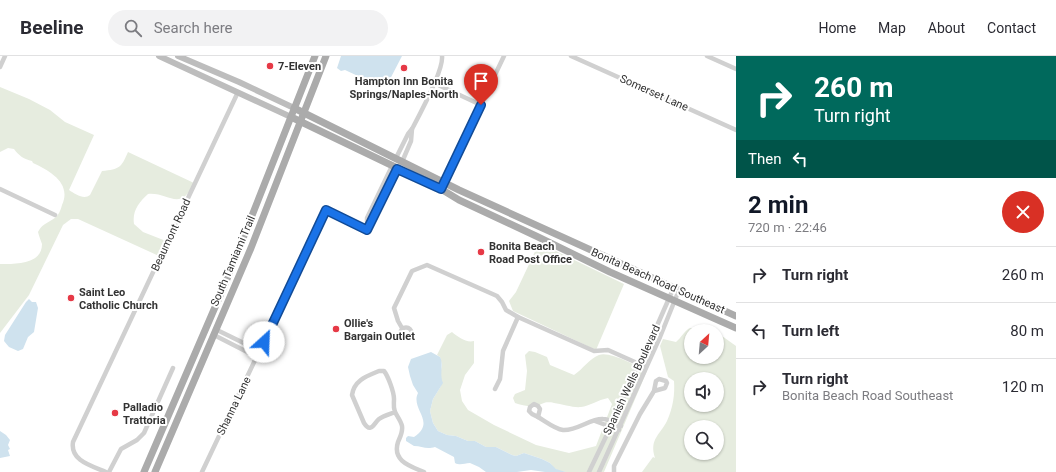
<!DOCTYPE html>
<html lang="en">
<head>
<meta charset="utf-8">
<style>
	body { margin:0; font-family:Roboto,sans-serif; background:#f2f2f3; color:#2b2b33; height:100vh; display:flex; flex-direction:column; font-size:15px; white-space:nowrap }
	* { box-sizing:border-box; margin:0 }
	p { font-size:13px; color:#7c7c81 }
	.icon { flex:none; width:22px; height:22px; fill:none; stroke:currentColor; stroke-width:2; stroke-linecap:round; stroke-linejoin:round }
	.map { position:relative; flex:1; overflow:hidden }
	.drawer { display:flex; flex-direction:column; background:#fff; width:320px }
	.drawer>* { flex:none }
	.hud { background:#00695c; color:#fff; overflow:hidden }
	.needle { width:26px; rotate:26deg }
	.controls { position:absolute; left:684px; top:268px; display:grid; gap:8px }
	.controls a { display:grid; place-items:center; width:40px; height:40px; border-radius:50%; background:#fff; box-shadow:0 1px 3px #0004; font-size:20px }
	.pin { position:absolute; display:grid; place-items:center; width:34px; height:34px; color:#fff; margin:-41px -17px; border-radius:50% 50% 50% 0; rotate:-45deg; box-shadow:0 0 4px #0007 }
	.pin .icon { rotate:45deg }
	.me { position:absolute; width:44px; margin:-22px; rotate:25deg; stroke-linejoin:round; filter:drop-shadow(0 0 3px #0008) }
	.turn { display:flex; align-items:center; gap:14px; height:84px; padding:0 12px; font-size:18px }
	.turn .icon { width:52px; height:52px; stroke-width:2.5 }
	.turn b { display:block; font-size:28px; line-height:34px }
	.then { display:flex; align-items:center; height:38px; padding:0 12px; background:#0003; gap:8px; font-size:15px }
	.round { display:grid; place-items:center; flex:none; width:42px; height:42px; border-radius:21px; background:#f2f2f3 }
	.headline { display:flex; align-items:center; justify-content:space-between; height:68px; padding:0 12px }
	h1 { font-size:24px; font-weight:700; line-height:30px; color:#111827 }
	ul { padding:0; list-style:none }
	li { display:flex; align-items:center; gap:12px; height:56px; padding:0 12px; border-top:1px solid #e1e1e2 }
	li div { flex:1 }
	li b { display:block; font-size:15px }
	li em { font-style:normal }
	header { display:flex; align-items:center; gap:24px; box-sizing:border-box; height:56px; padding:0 20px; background:#fff; border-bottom:1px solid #e1e1e2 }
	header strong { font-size:19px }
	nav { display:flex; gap:22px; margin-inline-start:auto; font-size:14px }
	.search { width:280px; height:36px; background:#f2f2f3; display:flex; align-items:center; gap:10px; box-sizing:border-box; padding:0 14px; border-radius:22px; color:#7c7c81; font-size:15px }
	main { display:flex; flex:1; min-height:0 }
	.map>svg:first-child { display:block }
	.green { fill:#e6ecdf; fill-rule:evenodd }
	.water { fill:#cfe2ee }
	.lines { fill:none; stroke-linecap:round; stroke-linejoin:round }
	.street { stroke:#d0d0d0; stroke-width:4.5 }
	.secondary { stroke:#bdbdbd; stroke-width:6 }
	.primary { stroke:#ababab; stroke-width:7 }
	.route-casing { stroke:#114b97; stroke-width:10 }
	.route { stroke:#1a73e8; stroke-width:7 }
	.poi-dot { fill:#e63946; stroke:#fff; stroke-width:1.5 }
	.labels { text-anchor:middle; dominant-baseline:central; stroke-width:4; stroke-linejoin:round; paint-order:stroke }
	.poi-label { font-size:11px; font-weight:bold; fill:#333; stroke:#fff; text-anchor:start }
	.street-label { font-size:11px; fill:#333; stroke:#fff }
</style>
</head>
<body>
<header>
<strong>Beeline</strong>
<div class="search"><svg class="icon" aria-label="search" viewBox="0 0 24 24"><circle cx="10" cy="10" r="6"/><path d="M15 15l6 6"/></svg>Search here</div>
<nav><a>Home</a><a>Map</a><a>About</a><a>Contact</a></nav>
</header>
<main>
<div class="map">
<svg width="736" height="416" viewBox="0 0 736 416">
	<rect width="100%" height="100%" fill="#fff"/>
	<g class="green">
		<path d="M0,31L29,43L50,54L65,66L94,79L69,134C75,138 84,144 90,139L102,115C120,113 121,112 128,96L194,127C180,157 169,136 148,138C139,146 132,155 134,168L143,176L166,185L159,200L78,163H71L63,169L29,239L0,277V208C14,208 42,209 42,188C41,185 39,180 38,176C43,166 50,167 57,160C59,158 61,153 62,149C72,127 50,115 33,107L32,105C24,103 19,100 14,93L8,92L0,96Z"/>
		<polygon points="539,187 624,228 596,294 513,255 509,245 516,236"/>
		<path d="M690,272H699L709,275H691V301H717V278L722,280L736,290V416H642L653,401L655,402C649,383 660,379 667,365C673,352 675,338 674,325L668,321L660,290L663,283L676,286C681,282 685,274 690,272ZM691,323H717V349H691ZM691,371H717V397H691Z"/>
		<path d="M452,276C458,281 466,287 474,285V307L465,319L460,334L462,345L468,354L494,369L536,389L569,397L596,390L612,348L608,342C598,344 589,350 581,351C574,352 562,348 554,347C544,345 544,348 536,350C529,351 521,349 515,347L513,342L515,338L525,334L527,315L525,299L529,295L535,296L547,301L550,309L574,319C583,313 589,303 599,299C610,295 636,310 647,315L604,416H566L559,415L554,412L550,407L542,403L524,397L516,400L512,399L496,391H486L475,385H468L456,380L447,379L438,375L433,367L430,355L433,343L441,330L440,319L442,309L440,301L437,299L447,279Z"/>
	</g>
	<g class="water">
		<polygon points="341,0 402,0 388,27 379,30 367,24 361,25 358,20 345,14 341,15 337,12"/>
		<polygon points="29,243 32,246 36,246 38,252 34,276 28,281 23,293 18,295 9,291 4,285 5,279 26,246"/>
		<path d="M431,296L440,301C444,308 439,318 443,327L433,343L430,355L433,367L438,375L447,379L456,380L468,385H475L486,391H496L512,399L516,400L524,397L542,403L550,407L556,413L566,416H545L531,414L517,416H486L479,411L470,407C464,407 461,410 455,407L454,401L435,391C426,394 422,390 414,390L406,385V382L408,380L414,381C437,366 410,353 418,337L413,329L410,320L408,311L411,303Z"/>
		<polygon points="0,375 6,379 10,384 8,389 10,393 8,394 10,400 0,402"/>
	</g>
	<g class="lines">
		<g class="street">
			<polyline points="571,0 736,74"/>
			<polyline points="707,0 736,13"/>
			<polyline points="0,11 5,0"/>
			<polyline points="434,27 481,49"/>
			<path d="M396,102L408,78L412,73C420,58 444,14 442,0"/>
			<polyline points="402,106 411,85 412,73"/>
			<polyline points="443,128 504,0"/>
			<polyline points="0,133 55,159"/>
			<polyline points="368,173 397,113"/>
			<polyline points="367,174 367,162 392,110"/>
			<circle cx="406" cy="277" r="5.5"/>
			<polyline points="402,272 398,265 394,252 412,215 427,209 497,240 502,246 506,254 518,261 594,295 608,294 646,311"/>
			<polyline points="217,274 260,295"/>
			<polyline points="214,279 257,301"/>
			<path d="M379,315H384C388,320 394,336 394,343C394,348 393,351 395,356C390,358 383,360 379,363C374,367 371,378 364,367L352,339C354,324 367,320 379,315Z"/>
			<polyline points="495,333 500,323 503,295 518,261"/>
			<polygon points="534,348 538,350 540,353 538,361 532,358 529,355 530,351"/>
			<path d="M395,356C397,360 401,365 402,370C403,376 400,381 398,386C392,405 410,410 424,416"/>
			<path d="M538,361C545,365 555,373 563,374C577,375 591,362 603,363C609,363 615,367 621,370"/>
			<polyline points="595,365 619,374"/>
			<path d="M106,416C92,410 70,405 73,386L238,36"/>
			<polyline points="109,416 121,393 137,384 144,377 173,312"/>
			<polyline points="202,416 326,154 367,174"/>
			<polyline points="589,416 613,366 634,317 656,272 674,231"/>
			<polyline points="599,416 660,281 679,234"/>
			<polyline points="614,416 614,410 640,358 654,335 656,325 659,323 666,325 667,327 665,332 654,335"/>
		</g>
		<g class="secondary">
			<polyline points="159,0 291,61"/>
			<polyline points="178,0 239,26 294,52"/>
		</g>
		<g class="primary">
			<polyline points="294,52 459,134 736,260"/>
			<polyline points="291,61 441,133 459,144 536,180 610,216 736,272"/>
			<polyline points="144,416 225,228 315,0"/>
			<polyline points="155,416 251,192 326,0"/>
		</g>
	</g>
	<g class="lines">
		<g class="route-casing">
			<polyline id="route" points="264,286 326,154 367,174 397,113 441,133 481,49"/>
		</g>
		<use href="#route" class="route"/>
	</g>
	<g class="poi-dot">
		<circle cx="270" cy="10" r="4"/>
		<circle cx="404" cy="12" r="4"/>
		<circle cx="481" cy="196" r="4"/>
		<circle cx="71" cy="242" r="4"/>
		<circle cx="336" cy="273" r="4"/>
		<circle cx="115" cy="357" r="4"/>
	</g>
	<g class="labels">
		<g class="poi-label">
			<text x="278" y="10">7-Eleven</text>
			<text x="404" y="25" text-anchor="middle">Hampton Inn Bonita<tspan x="404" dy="13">Springs/Naples-North</tspan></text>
			<text x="489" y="190">Bonita Beach<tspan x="489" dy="13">Road Post Office</tspan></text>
			<text x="79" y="236">Saint Leo<tspan x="79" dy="13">Catholic Church</tspan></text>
			<text x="344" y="267">Ollie's<tspan x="344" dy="13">Bargain Outlet</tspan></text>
			<text x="123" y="351">Palladio<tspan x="123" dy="13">Trattoria</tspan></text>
		</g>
		<g class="street-label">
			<text transform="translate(654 37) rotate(24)">Somerset Lane</text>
			<text transform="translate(171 179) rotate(-65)">Beaumont Road</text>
			<text transform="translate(233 205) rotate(-67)">South Tamiami Trail</text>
			<text transform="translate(658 225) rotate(24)">Bonita Beach Road Southeast</text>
			<text transform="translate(632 324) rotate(-65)">Spanish Wells Boulevard</text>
			<text transform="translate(234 350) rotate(-64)">Shanna Lane</text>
		</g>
	</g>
</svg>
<div class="controls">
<a><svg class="needle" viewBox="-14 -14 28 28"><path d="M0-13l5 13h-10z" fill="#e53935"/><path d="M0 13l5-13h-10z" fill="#7c7c81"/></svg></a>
<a><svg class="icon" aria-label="sound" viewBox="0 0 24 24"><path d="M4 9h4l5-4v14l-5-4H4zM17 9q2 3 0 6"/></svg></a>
<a><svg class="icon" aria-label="search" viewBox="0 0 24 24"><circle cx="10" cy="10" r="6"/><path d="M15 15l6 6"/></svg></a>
</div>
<div class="pin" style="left:481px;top:49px;background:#d93025"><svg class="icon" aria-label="arrive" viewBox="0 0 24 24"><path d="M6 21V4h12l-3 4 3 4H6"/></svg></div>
<svg class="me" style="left:264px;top:286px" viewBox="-20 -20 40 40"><circle r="19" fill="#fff"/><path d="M0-13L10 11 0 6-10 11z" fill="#1a73e8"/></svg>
</div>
<section class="drawer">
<div class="hud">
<div class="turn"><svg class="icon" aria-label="right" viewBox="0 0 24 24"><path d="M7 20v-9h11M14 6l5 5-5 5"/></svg><div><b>260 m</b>Turn right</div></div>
<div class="then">Then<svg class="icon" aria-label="left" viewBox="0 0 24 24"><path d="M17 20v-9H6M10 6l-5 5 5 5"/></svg></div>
</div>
<div class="headline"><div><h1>2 min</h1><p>720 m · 22:46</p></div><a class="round" style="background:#d93025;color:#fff"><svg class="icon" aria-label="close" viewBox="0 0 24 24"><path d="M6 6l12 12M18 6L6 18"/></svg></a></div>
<ul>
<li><svg class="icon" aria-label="right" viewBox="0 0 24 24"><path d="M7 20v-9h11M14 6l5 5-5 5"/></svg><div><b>Turn right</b></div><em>260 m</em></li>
<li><svg class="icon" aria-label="left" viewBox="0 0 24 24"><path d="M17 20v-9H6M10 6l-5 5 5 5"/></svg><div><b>Turn left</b></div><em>80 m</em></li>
<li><svg class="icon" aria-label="right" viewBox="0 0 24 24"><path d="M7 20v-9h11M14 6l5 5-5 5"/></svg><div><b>Turn right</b><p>Bonita Beach Road Southeast</p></div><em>120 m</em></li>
</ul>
</section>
</main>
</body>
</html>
